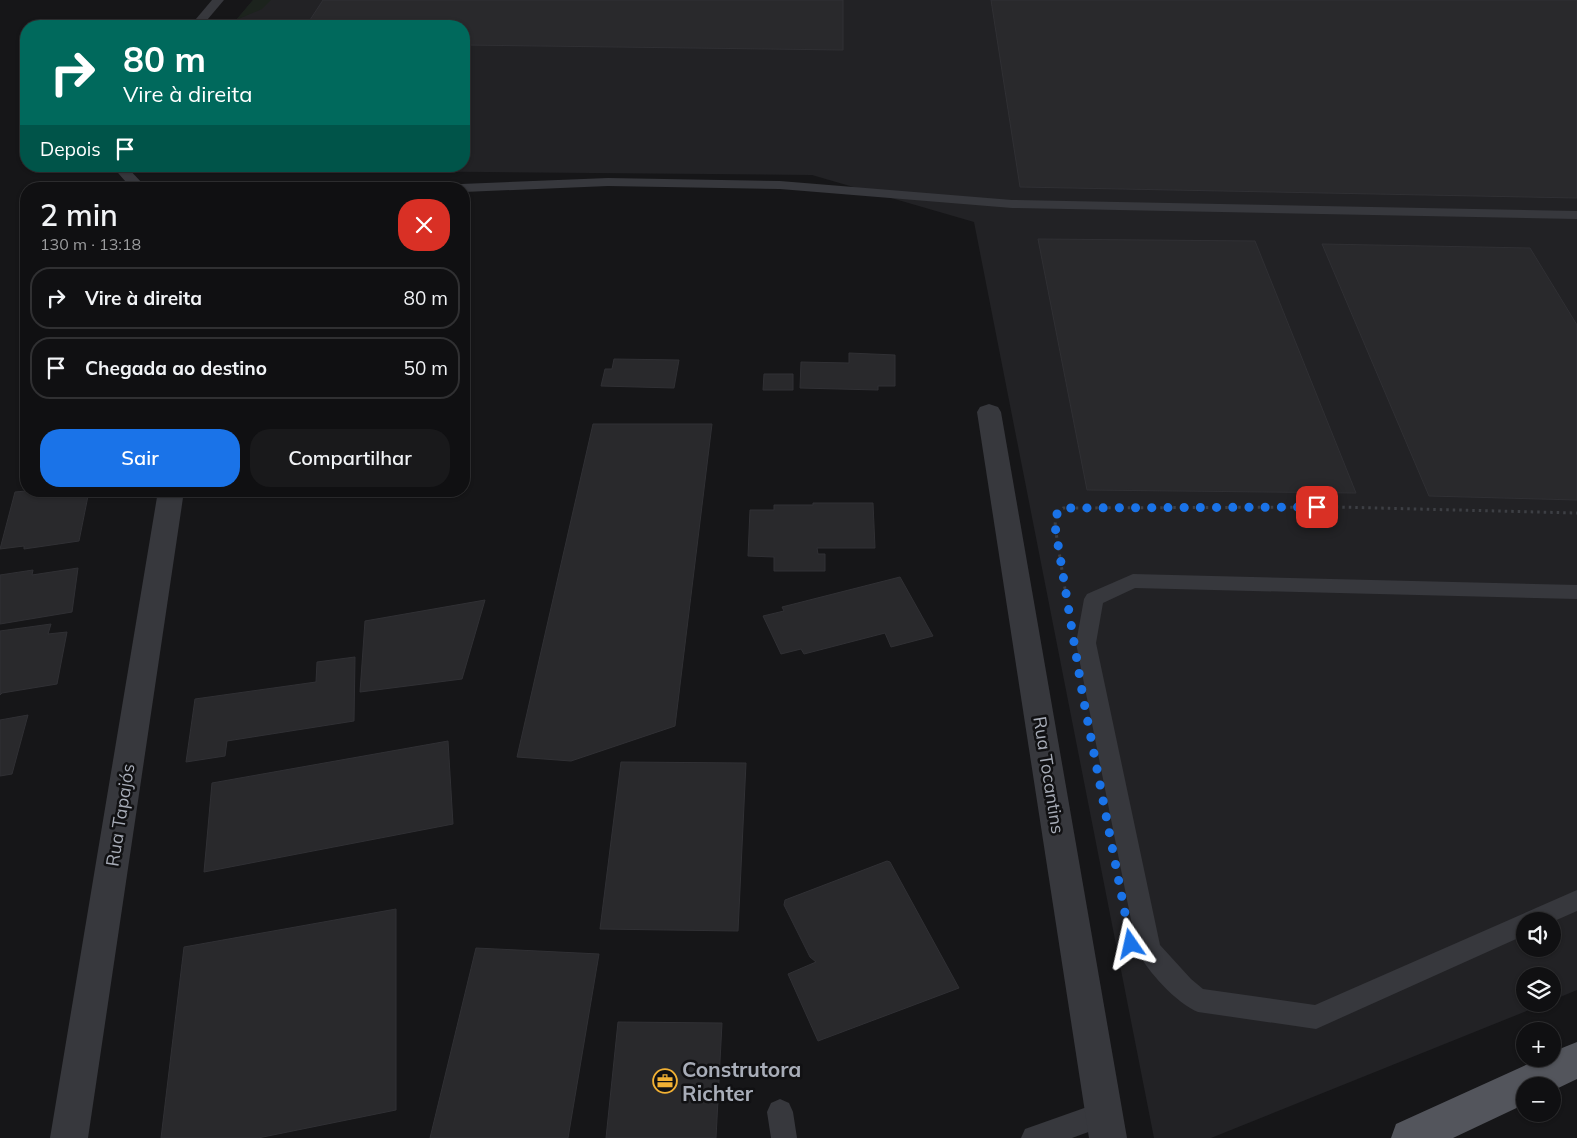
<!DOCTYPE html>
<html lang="pt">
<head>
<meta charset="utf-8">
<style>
	body { margin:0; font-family:Mulish,sans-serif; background:#19191b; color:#f1f3f6; height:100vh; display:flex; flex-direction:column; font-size:19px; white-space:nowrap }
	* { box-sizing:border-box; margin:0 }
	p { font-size:16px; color:#9c9d9f }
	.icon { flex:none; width:28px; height:28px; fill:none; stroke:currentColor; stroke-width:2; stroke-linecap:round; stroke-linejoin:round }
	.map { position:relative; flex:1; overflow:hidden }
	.sheet { position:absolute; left:20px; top:182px; width:450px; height:315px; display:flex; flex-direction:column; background:#101012; border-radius:20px; box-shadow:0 1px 4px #0004,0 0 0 1px #303032 }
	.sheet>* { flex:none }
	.guide { position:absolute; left:20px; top:20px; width:450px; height:152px; border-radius:20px; box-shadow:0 1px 4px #0004,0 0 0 1px #303032; background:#00695c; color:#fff; overflow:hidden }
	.buttons { position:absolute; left:1516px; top:912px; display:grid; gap:10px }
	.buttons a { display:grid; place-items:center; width:45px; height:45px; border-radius:50%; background:#101012; box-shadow:0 1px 4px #0004,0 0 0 1px #303032; font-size:25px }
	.pin { position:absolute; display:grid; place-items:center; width:42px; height:42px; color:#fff; margin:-21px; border-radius:10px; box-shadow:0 2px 8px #0006 }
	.me { position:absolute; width:55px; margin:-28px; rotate:349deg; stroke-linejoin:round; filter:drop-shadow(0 0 4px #0008) }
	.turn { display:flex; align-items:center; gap:18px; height:105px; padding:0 20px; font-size:22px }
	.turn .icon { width:65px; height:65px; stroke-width:2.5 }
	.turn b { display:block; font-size:35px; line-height:42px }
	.then { display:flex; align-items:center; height:48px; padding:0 20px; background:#0003; gap:10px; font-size:19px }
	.round { display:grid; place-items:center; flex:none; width:52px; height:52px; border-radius:20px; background:#19191b }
	.headline { display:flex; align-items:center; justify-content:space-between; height:85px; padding:0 20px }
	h1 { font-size:30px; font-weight:600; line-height:38px }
	.button { display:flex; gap:10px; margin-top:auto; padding:10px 20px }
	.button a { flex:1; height:58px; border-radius:20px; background:#1a73e8; color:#fff; font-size:20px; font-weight:600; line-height:58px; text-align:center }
	.button a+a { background:#19191b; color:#f1f3f6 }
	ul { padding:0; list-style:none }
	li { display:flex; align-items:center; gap:15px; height:62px; margin:0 10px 8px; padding:0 10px; border:2px solid #303032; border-radius:20px }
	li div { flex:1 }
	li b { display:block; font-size:19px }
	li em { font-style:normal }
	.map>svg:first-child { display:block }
	.built { fill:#222225; fill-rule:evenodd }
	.green { fill:#1c231d }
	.building { fill:#29292c; stroke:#303034 }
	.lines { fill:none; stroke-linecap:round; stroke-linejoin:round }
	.path { stroke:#3d3f44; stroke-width:3; stroke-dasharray:2.5 4; stroke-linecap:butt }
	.service { fill:#37383d; fill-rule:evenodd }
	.minor { fill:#37383d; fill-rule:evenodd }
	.primary { fill:#53555c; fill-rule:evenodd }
	.route { stroke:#1a73e8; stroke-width:9; stroke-dasharray:0 16.2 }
	.labels { text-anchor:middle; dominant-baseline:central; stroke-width:5; stroke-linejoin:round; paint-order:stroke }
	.street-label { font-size:18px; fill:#a8adb8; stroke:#111113 }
	.near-poi-label { font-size:21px; font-weight:bold; fill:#a8adb8; stroke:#111113; text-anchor:start }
</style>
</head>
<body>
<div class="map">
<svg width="1577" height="1138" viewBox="0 0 1577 1138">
	<rect width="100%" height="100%" fill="#161618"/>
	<path class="built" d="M253,0H1577V990L1553,1000L1552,976H1525V1004H1544L1211,1138H1154L974,222L812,175L174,169L169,166H464V26H231ZM1525,921H1552V949H1525Z"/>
	<polygon class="green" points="253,0 271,0 262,9 236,20"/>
	<g class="building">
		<polygon points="323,0 843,0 843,50 464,45 464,26 306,26"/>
		<polygon points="991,0 1577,0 1577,198 1020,187"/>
		<polygon points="1038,239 1255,241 1356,493 1087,490"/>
		<polygon points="1322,244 1530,248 1577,325 1577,500 1429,496"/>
		<polygon points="849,353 895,355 895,386 878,386 878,390 800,388 801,362 849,363"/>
		<polygon points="614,359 679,360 674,388 601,386 605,369 612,369"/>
		<polygon points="764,374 793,374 793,390 763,390"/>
		<polygon points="593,424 712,424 675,726 571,761 517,757"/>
		<polygon points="26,491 89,491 79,541 24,549 24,546 0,549 15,492"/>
		<polygon points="813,503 873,503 875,548 817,548 818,554 825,554 825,571 774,571 774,557 748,556 750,510 774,510 774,505 813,505"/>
		<polygon points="78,568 72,612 0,624 0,575 33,570 32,575"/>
		<polygon points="900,577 933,636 891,647 885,633 804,654 801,649 781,654 763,616 784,611 782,607"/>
		<polygon points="485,600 462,679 360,692 365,621"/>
		<polygon points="51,624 48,634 67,632 57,684 2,693 0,695 0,631"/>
		<polygon points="355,657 354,721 227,741 225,756 186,762 195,699 316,682 317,662"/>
		<polygon points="28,715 12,774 0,776 0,720"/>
		<polygon points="448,741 453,824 204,872 212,783"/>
		<polygon points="621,762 746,763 738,931 600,929"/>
		<polygon points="887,861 890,862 959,988 818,1041 788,974 816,962 810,957 784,905 785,900"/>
		<polygon points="396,909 396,1110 258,1138 161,1138 184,947"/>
		<polygon points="476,948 599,954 568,1138 430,1138"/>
		<polygon points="618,1022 722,1023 716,1138 606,1138"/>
	</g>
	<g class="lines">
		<polyline class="path" points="1065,589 1055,526 1056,515 1063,508 1337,507 1577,513"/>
		<g class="service">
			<polygon points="212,0 224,0 202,26 190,26"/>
			<polygon points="112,166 126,166 143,184 153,186 155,189 132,189"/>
			<polygon points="608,178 780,181 1012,200 1577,211 1577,219 1012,208 780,189 608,186 464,192 464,189 430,189 437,185"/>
			<path d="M1133,574L1577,585V599L1135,588L1103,603L1096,643L1160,945L1191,979L1203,989L1315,1005L1577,890V911L1552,922L1525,921V935L1316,1029L1198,1012C1177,1004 1146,970 1137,950L1076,643L1084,599L1087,594Z"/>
			<polygon points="780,1099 789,1103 793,1112 797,1138 771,1138 767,1112 771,1103"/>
			<polygon points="1104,1101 1113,1105 1117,1114 1113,1123 1072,1138 1021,1138 1025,1129"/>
		</g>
		<g class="minor">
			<polygon points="989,404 998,407 1001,412 1127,1138 1089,1138 977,412 980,407"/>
			<polygon points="158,491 184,491 88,1138 50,1138"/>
		</g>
		<polygon class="primary" points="1577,1042 1577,1079 1552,1091 1552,1086 1525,1086 1525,1104 1453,1138 1391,1138 1396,1124 1539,1059 1552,1059 1552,1052"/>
	</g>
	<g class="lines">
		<polyline class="route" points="1131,944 1083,697 1055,526 1056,515 1063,508 1317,507"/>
	</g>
	<defs>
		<g id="office-ring" transform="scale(1.25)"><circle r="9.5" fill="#111113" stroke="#f2b134" stroke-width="1.5"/><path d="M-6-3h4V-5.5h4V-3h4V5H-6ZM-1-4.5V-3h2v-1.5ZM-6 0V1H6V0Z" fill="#f2b134"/></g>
	</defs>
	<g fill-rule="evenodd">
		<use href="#office-ring" x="665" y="1081"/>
	</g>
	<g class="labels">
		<g class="street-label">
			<text transform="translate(1049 775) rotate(81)">Rua Tocantins</text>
			<text transform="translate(120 815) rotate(-81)">Rua Tapajós</text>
		</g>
		<g class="near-poi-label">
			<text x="682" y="1069">Construtora<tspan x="682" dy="24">Richter</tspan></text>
		</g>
	</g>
</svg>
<div class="buttons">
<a><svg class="icon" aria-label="sound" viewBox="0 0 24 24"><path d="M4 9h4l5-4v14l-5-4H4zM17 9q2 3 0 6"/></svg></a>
<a><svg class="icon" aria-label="layers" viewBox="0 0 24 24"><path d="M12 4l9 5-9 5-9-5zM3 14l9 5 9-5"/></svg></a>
<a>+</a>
<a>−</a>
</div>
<div class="pin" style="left:1317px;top:507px;background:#d93025"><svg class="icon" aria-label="arrive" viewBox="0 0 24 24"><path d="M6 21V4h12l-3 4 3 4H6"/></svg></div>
<svg class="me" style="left:1131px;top:944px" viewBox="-20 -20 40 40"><path d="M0-17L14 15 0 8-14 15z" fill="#1a73e8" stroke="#fff" stroke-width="4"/></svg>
<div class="guide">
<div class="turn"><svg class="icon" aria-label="right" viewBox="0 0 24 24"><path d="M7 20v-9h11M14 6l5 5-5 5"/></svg><div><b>80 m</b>Vire à direita</div></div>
<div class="then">Depois<svg class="icon" aria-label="arrive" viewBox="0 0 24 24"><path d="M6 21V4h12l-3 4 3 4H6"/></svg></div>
</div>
<section class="sheet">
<div class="headline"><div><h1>2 min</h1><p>130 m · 13:18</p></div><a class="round" style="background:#d93025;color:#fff"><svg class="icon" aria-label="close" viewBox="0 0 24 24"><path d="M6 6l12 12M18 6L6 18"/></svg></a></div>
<ul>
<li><svg class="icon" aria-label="right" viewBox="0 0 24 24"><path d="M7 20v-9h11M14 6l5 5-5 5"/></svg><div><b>Vire à direita</b></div><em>80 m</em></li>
<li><svg class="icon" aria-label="arrive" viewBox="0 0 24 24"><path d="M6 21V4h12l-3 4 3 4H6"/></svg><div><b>Chegada ao destino</b></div><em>50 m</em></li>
</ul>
<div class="button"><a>Sair</a><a>Compartilhar</a></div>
</section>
</div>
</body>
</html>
